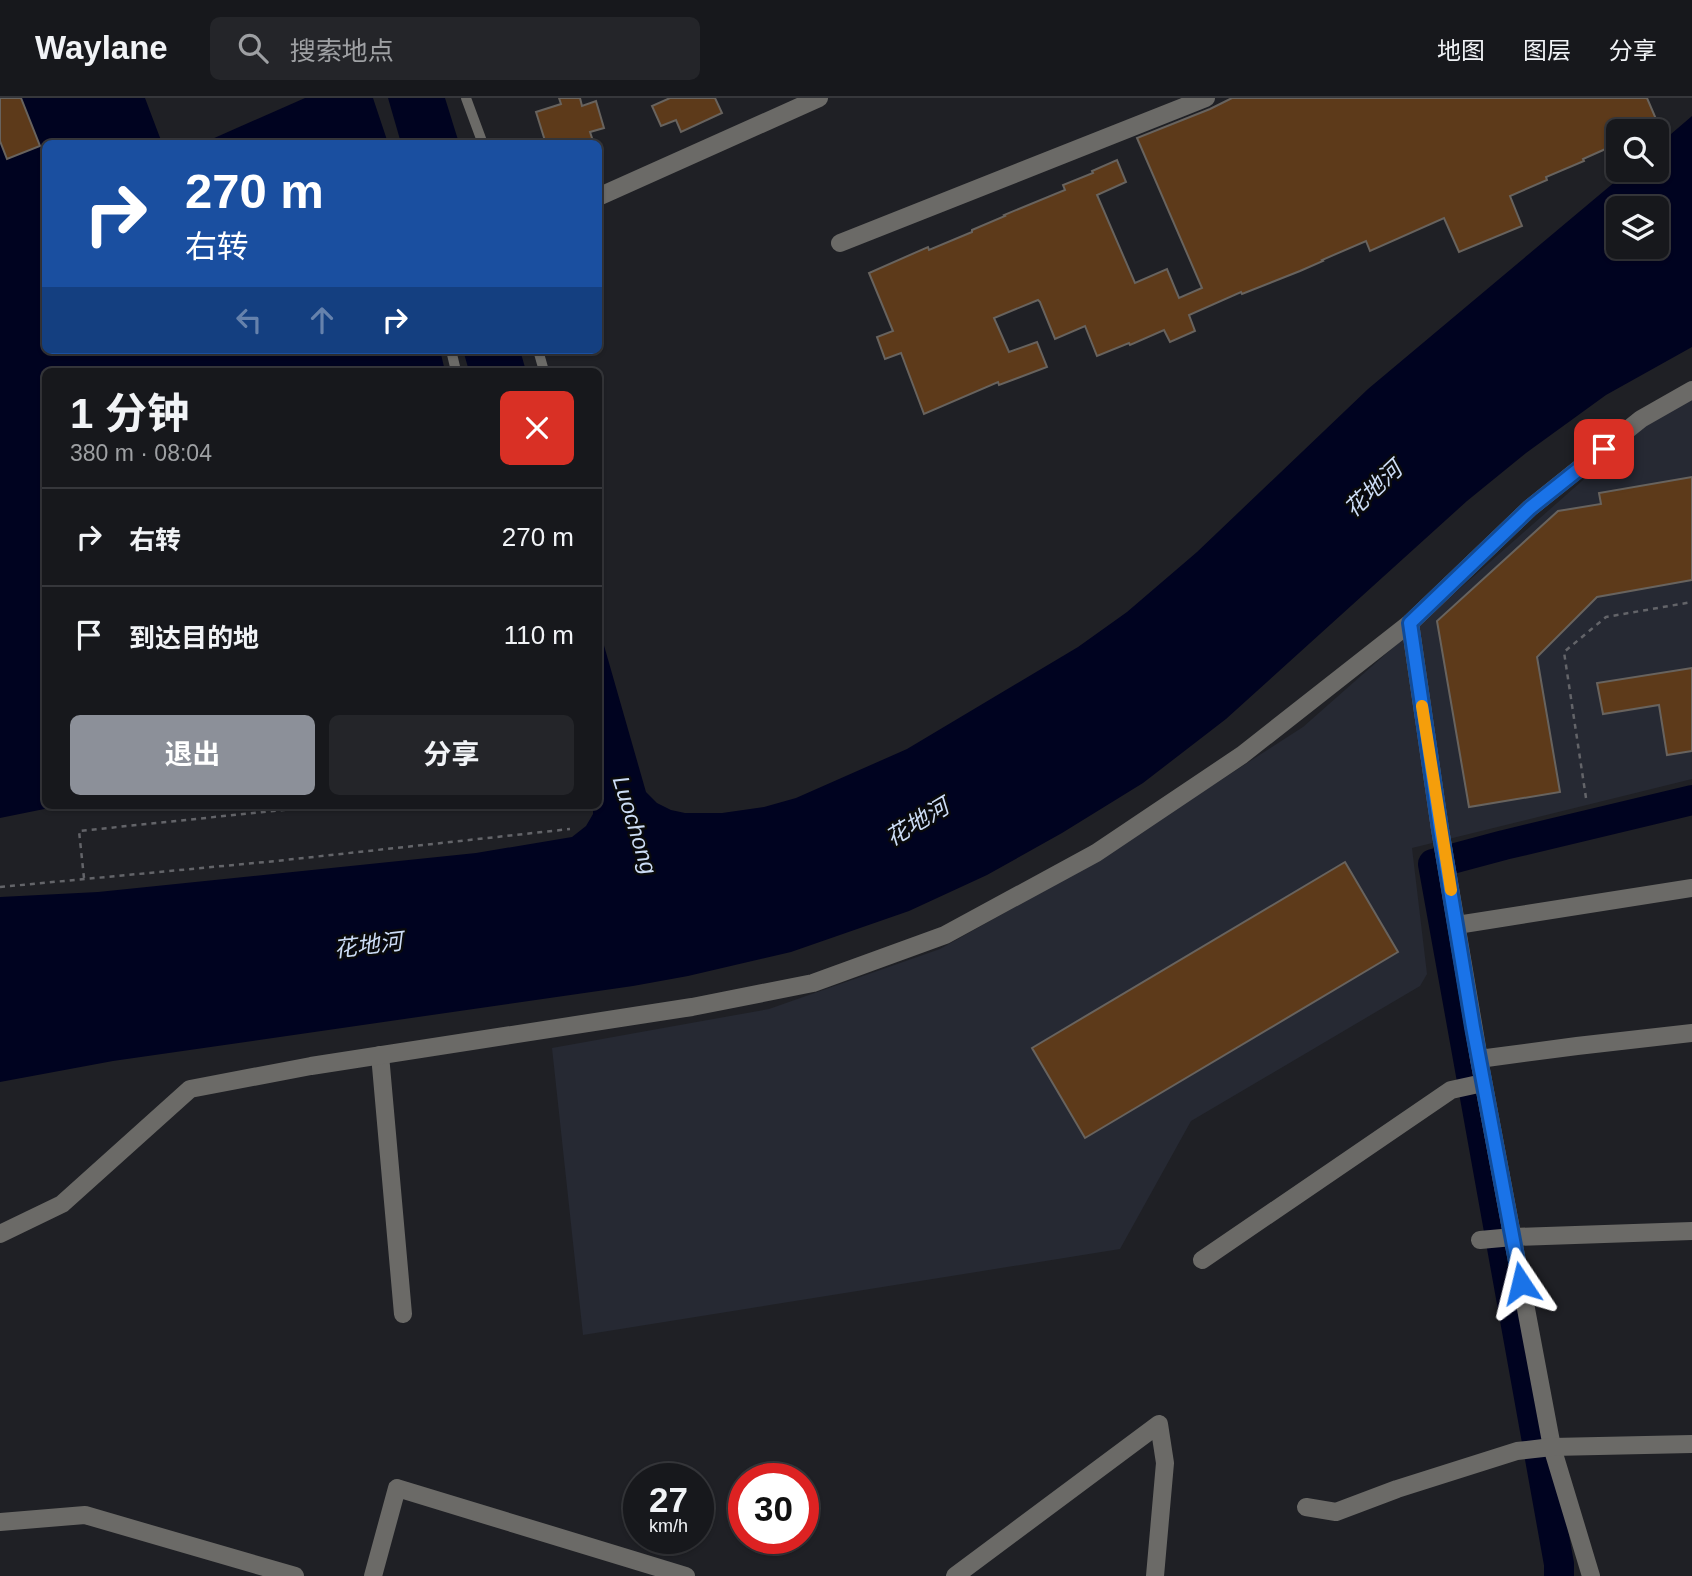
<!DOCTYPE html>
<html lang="zh">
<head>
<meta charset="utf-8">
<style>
	body { margin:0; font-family:Arial,"Noto Sans SC",sans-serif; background:#242529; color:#f1f3f6; height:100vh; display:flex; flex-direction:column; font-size:26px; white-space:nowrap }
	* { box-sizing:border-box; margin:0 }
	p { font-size:23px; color:#9ea0a3 }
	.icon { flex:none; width:38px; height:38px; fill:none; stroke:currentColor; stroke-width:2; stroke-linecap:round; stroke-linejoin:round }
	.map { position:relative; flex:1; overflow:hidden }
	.sheet { position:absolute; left:42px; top:270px; width:560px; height:441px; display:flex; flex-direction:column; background:#17181c; border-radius:10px; box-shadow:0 2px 5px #0004,0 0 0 2px #36373b }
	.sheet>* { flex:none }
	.top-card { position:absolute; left:42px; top:42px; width:560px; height:214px; border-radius:10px; box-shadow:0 2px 5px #0004,0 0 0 2px #36373b; background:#1a4fa0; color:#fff; overflow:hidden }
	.fabs { position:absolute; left:1606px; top:21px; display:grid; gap:14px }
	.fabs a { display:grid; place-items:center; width:63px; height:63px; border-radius:10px; background:#17181c; box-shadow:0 2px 5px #0004,0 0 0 2px #36373b; font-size:35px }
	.speed { position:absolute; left:623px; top:1365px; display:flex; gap:14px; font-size:35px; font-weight:700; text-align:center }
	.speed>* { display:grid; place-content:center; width:91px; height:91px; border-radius:50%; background:#17181c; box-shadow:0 2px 5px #0004,0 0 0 2px #36373b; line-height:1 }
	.speed small { font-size:18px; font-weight:400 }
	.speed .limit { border:10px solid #d22; background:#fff; color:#111 }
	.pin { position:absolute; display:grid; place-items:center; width:60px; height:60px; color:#fff; margin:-30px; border-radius:14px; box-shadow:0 4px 10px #0006 }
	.me { position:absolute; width:77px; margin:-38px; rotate:350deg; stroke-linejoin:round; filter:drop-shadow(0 0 5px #0008) }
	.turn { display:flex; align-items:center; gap:24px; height:147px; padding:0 28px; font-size:32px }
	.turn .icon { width:91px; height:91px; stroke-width:2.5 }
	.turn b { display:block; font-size:49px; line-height:60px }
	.lanes { display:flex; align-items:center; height:66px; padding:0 28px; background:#0003; justify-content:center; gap:35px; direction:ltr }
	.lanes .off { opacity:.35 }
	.round { display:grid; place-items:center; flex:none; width:74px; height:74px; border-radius:10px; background:#242529 }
	.headline { display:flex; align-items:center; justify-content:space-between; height:119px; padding:0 28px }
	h1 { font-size:42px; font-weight:700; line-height:52px }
	.button { display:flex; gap:14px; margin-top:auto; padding:14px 28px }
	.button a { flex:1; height:80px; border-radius:10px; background:#8c9099; color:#fff; font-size:28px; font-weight:700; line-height:80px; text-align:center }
	.button a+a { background:#242529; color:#f1f3f6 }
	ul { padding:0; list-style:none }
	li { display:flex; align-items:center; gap:21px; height:98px; padding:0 28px; border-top:2px solid #36373b }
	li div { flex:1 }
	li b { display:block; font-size:26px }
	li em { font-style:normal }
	header { display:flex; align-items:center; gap:42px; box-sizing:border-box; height:98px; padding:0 35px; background:#17181c; border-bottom:2px solid #36373b }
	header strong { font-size:33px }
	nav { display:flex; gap:38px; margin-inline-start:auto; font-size:24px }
	.search { width:490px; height:63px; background:#242529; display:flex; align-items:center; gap:18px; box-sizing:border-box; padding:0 24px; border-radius:10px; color:#9ea0a3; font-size:26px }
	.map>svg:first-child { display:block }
	.built { fill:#262933 }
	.water { fill:#000320; fill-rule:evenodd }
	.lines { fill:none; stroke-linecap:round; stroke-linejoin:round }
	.river { stroke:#000320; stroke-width:30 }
	.building { fill:#5d3a1a; stroke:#68635e; stroke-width:2 }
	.path { stroke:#636469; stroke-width:2.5; stroke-dasharray:5 5; stroke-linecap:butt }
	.service { stroke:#6b6a67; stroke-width:10 }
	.minor { stroke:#6b6a67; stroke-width:18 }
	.route-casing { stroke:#114b97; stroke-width:18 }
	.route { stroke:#1a73e8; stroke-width:12 }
	.slow { stroke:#f59e0b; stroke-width:12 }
	.labels { text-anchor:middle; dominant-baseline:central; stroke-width:5; stroke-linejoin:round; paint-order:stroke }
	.water-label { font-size:23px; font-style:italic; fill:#ccdcf5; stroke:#090a0c }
</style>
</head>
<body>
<header>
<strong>Waylane</strong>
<div class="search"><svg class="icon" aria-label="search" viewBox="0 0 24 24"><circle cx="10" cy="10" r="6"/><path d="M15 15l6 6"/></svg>搜索地点</div>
<nav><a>地图</a><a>图层</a><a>分享</a></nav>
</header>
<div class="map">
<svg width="1692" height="1478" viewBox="0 0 1692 1478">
	<rect width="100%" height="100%" fill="#1f2025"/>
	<polygon class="built" points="1692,300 1692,681 1412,750 1427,876 1420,888 1191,1023 1120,1151 583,1237 552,950 769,911 940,851 1081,772 1303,629 1650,323"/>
	<g class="water">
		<polygon points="0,0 145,0 162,45 46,46 46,252 440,252 445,273 46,273 46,707 64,707 0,720"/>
		<polygon points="305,0 373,0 388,45 203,45"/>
		<polygon points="388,0 445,0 459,45 401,45"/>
		<path d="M1692,18V249L1606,297L1526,355L1467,403L1226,621L1143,685L1062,735L987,777L909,813L791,854L688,878L633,888L113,963L0,984V799L98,794L476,755L572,739L586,728L593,716V707H598L599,530L646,694L657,705L671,712L685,715H722L764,709L796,700L907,651L1078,549L1127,514L1197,454L1368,291L1629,72H1657V48ZM1619,110H1657V149H1619Z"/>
		<polygon points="463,252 520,252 526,273 469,273"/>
	</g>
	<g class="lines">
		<polyline class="river" points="1559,1478 1559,1466 1433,766 1504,747 1692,702"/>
	</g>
	<g class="building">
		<polygon points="0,0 21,0 40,48 7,61 0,43"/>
		<polygon points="559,0 580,0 582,8 596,3 604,30 590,34 594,46 546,46 536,14 561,6"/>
		<polygon points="670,0 715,0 722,15 681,34 676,22 661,28 652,8"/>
		<polygon points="1232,0 1647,0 1659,28 1647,33 1619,33 1619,45 1583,61 1584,63 1546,79 1547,82 1510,98 1522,128 1459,154 1444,120 1370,153 1366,143 1322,162 1323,163 1300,173 1242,196 1241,194 1189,217 1195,233 1170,244 1164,232 1130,247 1129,245 1097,258 1085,228 1055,241 1040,204 1038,202 994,220 1009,254 1037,244 1047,269 999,287 998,284 924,316 901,255 885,261 877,239 893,233 869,175 928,149 929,152 972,134 972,132 1005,118 1004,117 1065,92 1063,87 1093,75 1092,73 1117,62 1126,84 1097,97 1135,185 1167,171 1179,200 1202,190 1137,40 1210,11"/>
		<polygon points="1692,379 1692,482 1597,499 1537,559 1560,694 1469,709 1437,523 1558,413 1601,406 1599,395"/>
		<polygon points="1692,570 1692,653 1667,657 1659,607 1603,616 1597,585"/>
		<polygon points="1345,764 1398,854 1085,1040 1032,950"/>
	</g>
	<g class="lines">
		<g class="path">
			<polyline points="1586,700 1564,554 1606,519 1692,504"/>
			<polyline points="84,780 79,733 331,707"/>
			<polyline points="0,789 276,763 570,731"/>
		</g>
		<g class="service">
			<polyline points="466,0 483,46"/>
			<polyline points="451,252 456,273"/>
			<polyline points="538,252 544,273"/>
		</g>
		<g class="minor">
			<polyline points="598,99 819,0"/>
			<polyline points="840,145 1206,0"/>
			<polyline points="1410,525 1440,731 1479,961 1552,1349 1591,1478"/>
			<polyline points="1457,827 1692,790"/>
			<polyline points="380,957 403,1216"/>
			<polyline points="1479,961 1577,948 1692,935"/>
			<polyline points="0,1136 62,1106 190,991 311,968 692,909 813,885 945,837 1096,755 1242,657 1410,525 1530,410 1641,321 1692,292"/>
			<polyline points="1480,1142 1513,1139 1692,1133"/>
			<polyline points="1202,1162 1451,992 1483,985"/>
			<polyline points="1306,1409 1336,1414 1397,1391 1517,1353 1552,1349 1692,1346"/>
			<polyline points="0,1424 85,1417 295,1478"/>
			<polyline points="373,1478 397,1390 686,1478"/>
			<polyline points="955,1478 1159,1326 1165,1365 1155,1478"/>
		</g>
	</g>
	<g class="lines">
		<g class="route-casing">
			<polyline id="route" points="1521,1185 1473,929 1440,731 1410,525 1530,410 1604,351"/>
		</g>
		<use href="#route" class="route"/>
		<polyline class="slow" points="1422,608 1451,792"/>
	</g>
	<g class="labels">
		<g class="water-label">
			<text transform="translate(1373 391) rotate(-43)">花地河</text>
			<text transform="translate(917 724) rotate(-31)">花地河</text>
			<text transform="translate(635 727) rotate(73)">Luochong</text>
			<text transform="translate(368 847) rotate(-7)">花地河</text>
		</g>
	</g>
</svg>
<div class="fabs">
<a><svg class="icon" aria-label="search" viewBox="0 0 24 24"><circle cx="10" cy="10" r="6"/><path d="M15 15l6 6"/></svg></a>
<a><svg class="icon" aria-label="layers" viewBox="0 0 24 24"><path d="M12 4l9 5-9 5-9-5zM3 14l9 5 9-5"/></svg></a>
</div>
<div class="speed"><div>27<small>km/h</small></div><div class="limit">30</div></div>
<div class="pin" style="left:1604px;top:351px;background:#d93025"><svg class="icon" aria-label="arrive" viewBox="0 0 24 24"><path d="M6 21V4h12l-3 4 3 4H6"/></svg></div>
<svg class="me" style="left:1521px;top:1185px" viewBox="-20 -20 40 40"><path d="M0-17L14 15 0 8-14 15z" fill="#1a73e8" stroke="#fff" stroke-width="4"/></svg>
<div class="top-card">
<div class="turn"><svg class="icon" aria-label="right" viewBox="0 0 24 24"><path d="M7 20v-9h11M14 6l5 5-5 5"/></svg><div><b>270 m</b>右转</div></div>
<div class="lanes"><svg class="icon off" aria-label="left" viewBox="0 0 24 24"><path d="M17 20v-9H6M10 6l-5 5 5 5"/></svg><svg class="icon off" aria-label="ahead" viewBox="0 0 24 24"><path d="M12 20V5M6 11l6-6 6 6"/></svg><svg class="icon" aria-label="right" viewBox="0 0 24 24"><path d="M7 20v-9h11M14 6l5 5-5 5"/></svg></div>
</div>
<section class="sheet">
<div class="headline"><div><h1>1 分钟</h1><p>380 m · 08:04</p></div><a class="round" style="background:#d93025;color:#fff"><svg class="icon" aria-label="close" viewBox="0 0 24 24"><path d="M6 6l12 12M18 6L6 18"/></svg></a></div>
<ul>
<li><svg class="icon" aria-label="right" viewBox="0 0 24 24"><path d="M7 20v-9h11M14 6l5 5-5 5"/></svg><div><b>右转</b></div><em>270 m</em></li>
<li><svg class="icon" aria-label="arrive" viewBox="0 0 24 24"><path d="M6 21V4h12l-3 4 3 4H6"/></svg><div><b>到达目的地</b></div><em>110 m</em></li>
</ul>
<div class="button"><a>退出</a><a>分享</a></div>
</section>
</div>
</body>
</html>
